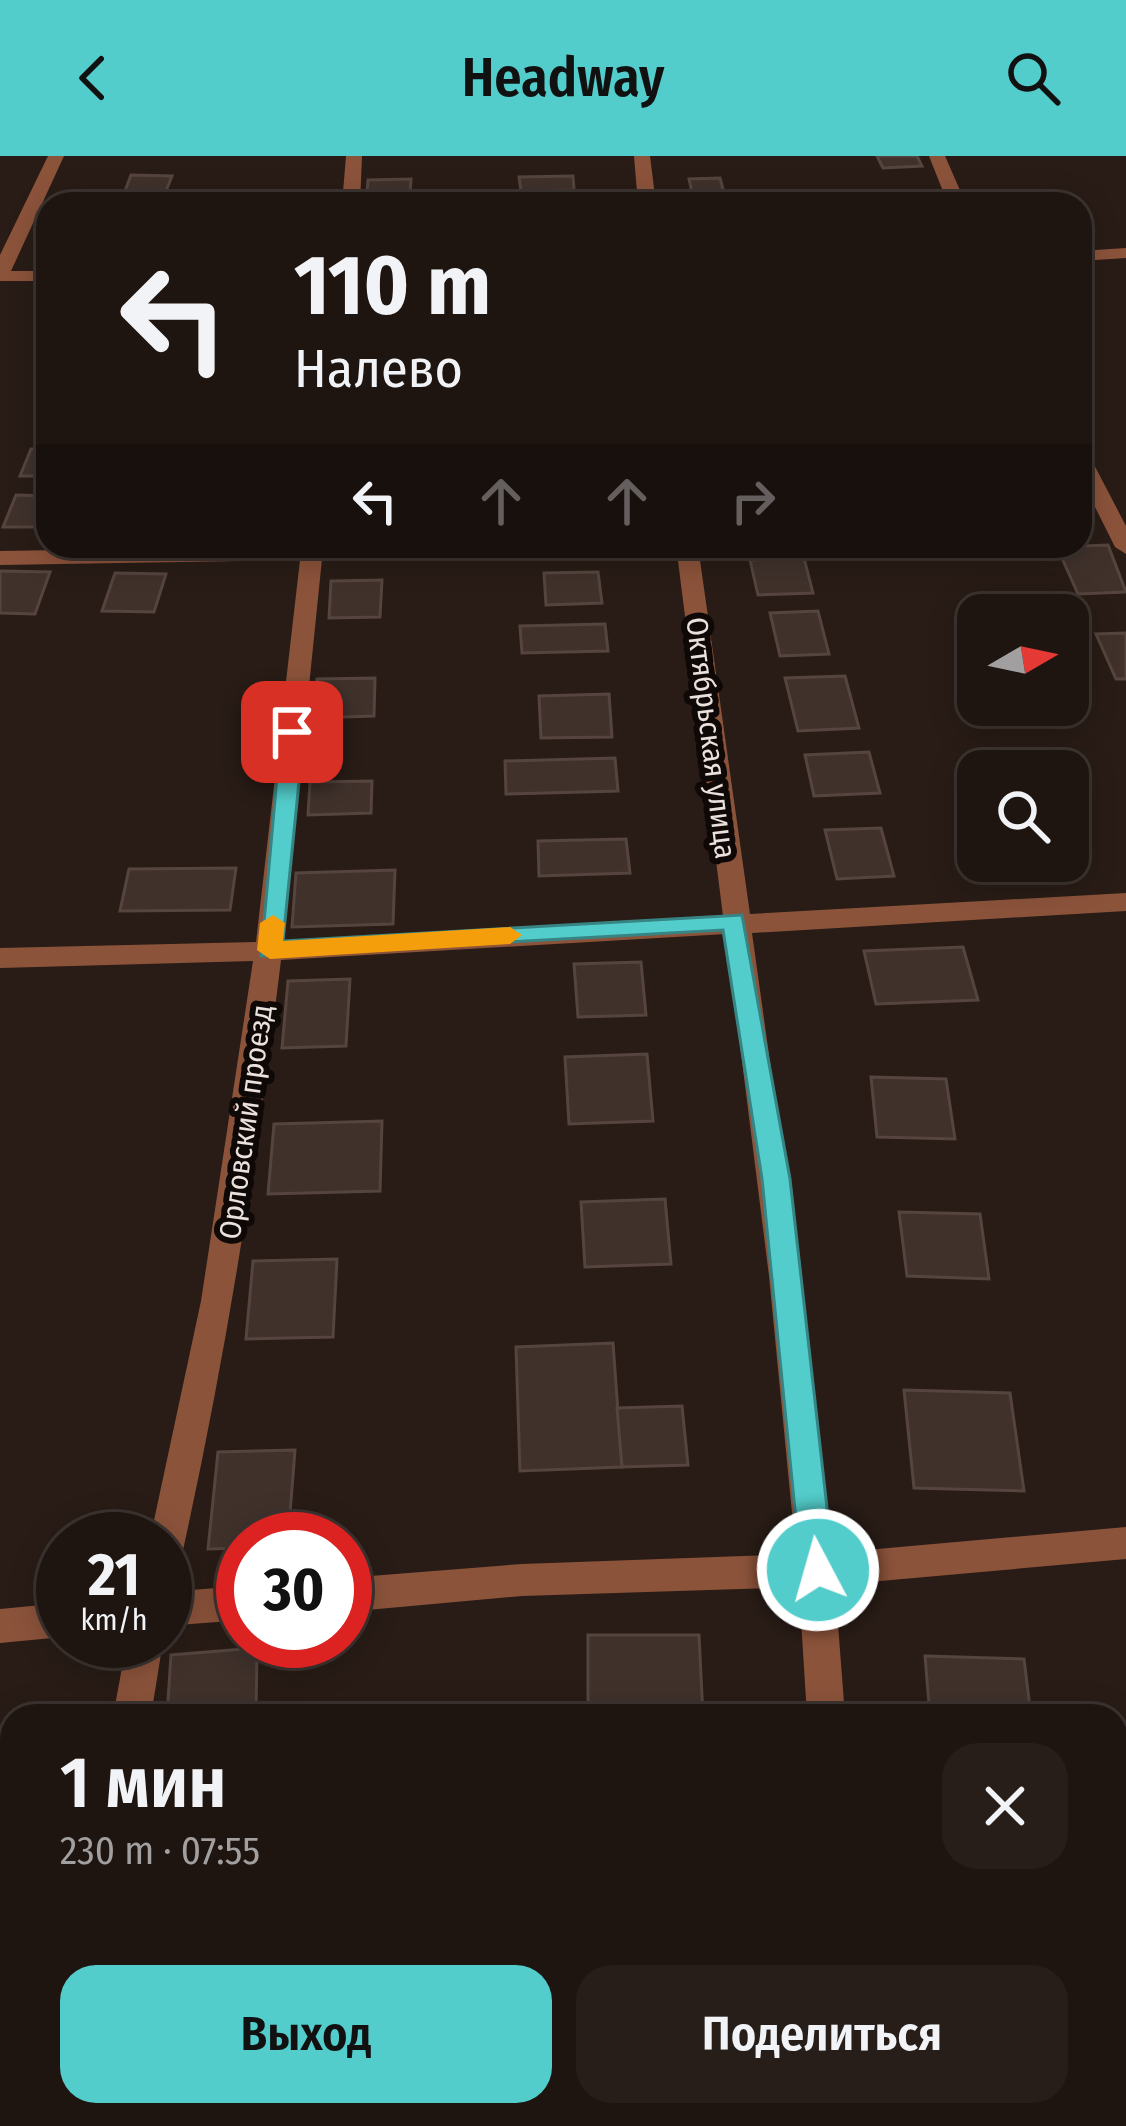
<!DOCTYPE html>
<html lang="ru">
<head>
<meta charset="utf-8">
<style>
	body { margin:0; font-family:"Fira Sans Condensed",sans-serif; background:#271e19; color:#f1f3f6; height:100vh; display:flex; flex-direction:column; font-size:45px; white-space:nowrap }
	* { box-sizing:border-box; margin:0 }
	p { font-size:39px; color:#a19f9f }
	.icon { flex:none; width:66px; height:66px; fill:none; stroke:currentColor; stroke-width:2; stroke-linecap:round; stroke-linejoin:round }
	.map { position:relative; flex:1; overflow:hidden }
	.side { position:absolute; left:0px; top:1548px; width:1128px; height:423px; display:flex; flex-direction:column; background:#1f1510; border-radius:36px 36px 0 0; box-shadow:0 6px 30px #0003,0 0 0 3px #3c3430 }
	.side>* { flex:none }
	.top-card { position:absolute; left:36px; top:36px; width:1056px; height:366px; border-radius:36px; box-shadow:0 6px 30px #0003,0 0 0 3px #3c3430; background:#1f1510; color:#f1f3f6; overflow:hidden }
	.needle { width:78px; rotate:81deg }
	.controls { position:absolute; left:957px; top:438px; display:grid; gap:24px }
	.controls a { display:grid; place-items:center; width:132px; height:132px; border-radius:24px; background:#1f1510; box-shadow:0 6px 30px #0003,0 0 0 3px #3c3430; font-size:60px }
	.speed { position:absolute; left:36px; top:1356px; display:flex; gap:24px; font-size:60px; font-weight:700; text-align:center }
	.speed>* { display:grid; place-content:center; width:156px; height:156px; border-radius:50%; background:#1f1510; box-shadow:0 6px 30px #0003,0 0 0 3px #3c3430; line-height:1 }
	.speed small { font-size:30px; font-weight:400 }
	.speed .limit { border:18px solid #d22; background:#fff; color:#111 }
	.pin { position:absolute; display:grid; place-items:center; width:102px; height:102px; color:#fff; margin:-51px; border-radius:24px; box-shadow:0 6px 18px #0006 }
	.me { position:absolute; width:132px; margin:-66px; rotate:354deg; stroke-linejoin:round; filter:drop-shadow(0 0 9px #0008) }
	.turn { display:flex; align-items:center; gap:42px; height:252px; padding:0 60px; font-size:54px }
	.turn .icon { width:156px; height:156px; stroke-width:2.5 }
	.turn b { display:block; font-size:84px; line-height:102px }
	.lanes { display:flex; align-items:center; height:114px; padding:0 60px; background:#0003; justify-content:center; gap:60px; direction:ltr }
	.lanes .off { opacity:.35 }
	.round { display:grid; place-items:center; flex:none; width:126px; height:126px; border-radius:36px; background:#271e19 }
	.headline { display:flex; align-items:center; justify-content:space-between; height:204px; padding:0 60px }
	h1 { font-size:72px; font-weight:600; line-height:90px }
	.button { display:flex; gap:24px; margin-top:auto; padding:24px 60px }
	.button a { flex:1; height:138px; border-radius:36px; background:#53cdcb; color:#111; font-size:48px; font-weight:600; line-height:138px; text-align:center }
	.button a+a { background:#271e19; color:#f1f3f6 }
	header { display:flex; justify-content:space-between; align-items:center; height:156px; padding:0 60px; background:#53cdcb; color:#111; font-size:54px; font-weight:600 }
	.map>svg:first-child { display:block }
	.building { fill:#40312b; stroke:#55453e; stroke-width:3 }
	.lines { fill:none; stroke-linecap:round; stroke-linejoin:round }
	.minor { fill:#8c533b; fill-rule:evenodd }
	.route { fill:#53cdcb; stroke:#368584; stroke-width:3 }
	.slow { fill:#f59e0b }
	.labels { text-anchor:middle; dominant-baseline:central; stroke-width:12; stroke-linejoin:round; paint-order:stroke }
	.street-label { font-size:30px; fill:#eae0dc; stroke:#0e0806 }
</style>
</head>
<body>
<header><svg class="icon" aria-label="back" viewBox="0 0 24 24"><path d="M15 5l-7 7 7 7"/></svg>Headway<svg class="icon" aria-label="search" viewBox="0 0 24 24"><circle cx="10" cy="10" r="6"/><path d="M15 15l6 6"/></svg></header>
<div class="map">
<svg width="1126" height="1970" viewBox="0 0 1126 1970">
	<rect width="100%" height="100%" fill="#291c16"/>
	<g class="building">
		<polygon points="877,0 917,0 922,10 883,12"/>
		<polygon points="131,19 172,20 166,35 125,35"/>
		<polygon points="573,20 574,34 521,35 519,21"/>
		<polygon points="720,22 725,41 693,41 689,23"/>
		<polygon points="411,23 410,37 367,37 368,24"/>
		<polygon points="31,293 48,293 48,320 20,320"/>
		<polygon points="16,339 48,340 48,371 3,371"/>
		<polygon points="1108,389 1126,436 1078,438 1057,391"/>
		<polygon points="804,402 813,437 758,439 750,404"/>
		<polygon points="0,415 50,416 35,458 0,457"/>
		<polygon points="598,416 602,447 546,449 544,417"/>
		<polygon points="115,417 166,418 154,456 102,455"/>
		<polygon points="382,424 380,461 329,462 331,425"/>
		<polygon points="818,455 829,498 780,500 770,457"/>
		<polygon points="605,468 608,495 522,497 520,470"/>
		<polygon points="1126,477 1126,523 1116,523 1096,478"/>
		<polygon points="845,520 859,572 798,575 785,522"/>
		<polygon points="375,522 374,560 314,562 317,523"/>
		<polygon points="609,538 612,581 541,582 539,540"/>
		<polygon points="869,596 880,637 814,640 805,599"/>
		<polygon points="615,602 618,635 506,638 505,605"/>
		<polygon points="372,625 371,657 308,659 310,626"/>
		<polygon points="881,672 894,720 837,723 825,674"/>
		<polygon points="626,683 630,717 539,720 538,685"/>
		<polygon points="236,712 230,754 120,755 129,713"/>
		<polygon points="395,714 393,768 292,771 296,717"/>
		<polygon points="963,791 978,844 876,848 864,795"/>
		<polygon points="641,806 646,859 578,861 574,808"/>
		<polygon points="350,823 346,890 282,892 288,825"/>
		<polygon points="647,898 653,965 569,968 565,901"/>
		<polygon points="871,921 946,923 955,983 877,981"/>
		<polygon points="382,965 380,1035 268,1038 274,968"/>
		<polygon points="665,1043 671,1108 585,1111 581,1046"/>
		<polygon points="899,1056 980,1058 989,1123 907,1120"/>
		<polygon points="337,1103 333,1181 246,1183 253,1105"/>
		<polygon points="613,1187 622,1311 520,1315 516,1191"/>
		<polygon points="904,1234 1010,1237 1024,1335 914,1332"/>
		<polygon points="682,1250 688,1309 622,1311 617,1252"/>
		<polygon points="295,1294 288,1383 243,1383 243,1392 208,1393 218,1296"/>
		<polygon points="588,1479 699,1479 703,1560 588,1560"/>
		<polygon points="257,1492 256,1560 167,1560 171,1499"/>
		<polygon points="925,1500 1024,1503 1031,1560 930,1560"/>
		<polygon points="114,1959 226,1959 225,1970 112,1970"/>
		<polygon points="582,1959 717,1959 718,1970 582,1970"/>
		<polygon points="942,1959 1052,1959 1053,1970 943,1970"/>
	</g>
	<g class="lines">
		<g class="minor">
			<polygon points="48,0 64,0 11,115 48,115 48,125 0,125 0,99"/>
			<polygon points="346,0 362,0 360,48 342,48"/>
			<polygon points="634,0 650,0 656,48 638,48"/>
			<polygon points="929,0 945,0 966,48 948,48"/>
			<polygon points="1126,92 1126,102 1080,105 1080,95"/>
			<polygon points="1080,295 1090,301 1126,370 1126,398 1115,391 1080,321"/>
			<path d="M301,390H724L699,397L750,758L1126,737V755L752,777L800,1120L832,1397L1126,1371V1403L835,1429L845,1560H807L799,1431L522,1440L345,1456V1422L522,1408L796,1398L769,1120L726,778L281,804C257,1003 226,1199 183,1394L178,1405L165,1410V1383H150L201,1145L253,805L0,812V792L256,786L300,404L0,409V395ZM677,397L723,760L283,785L322,403Z"/>
			<polygon points="243,1430 243,1464 165,1470 165,1436"/>
			<polygon points="63,1447 63,1481 0,1487 0,1453"/>
			<polygon points="127,1485 163,1485 151,1560 113,1560"/>
			<polygon points="36,1959 80,1959 77,1970 33,1970"/>
			<polygon points="826,1959 870,1959 871,1970 827,1970"/>
		</g>
	</g>
	<polygon class="route" points="292,569 304,576 283,785 742,759 790,1023 834,1414 829,1425 818,1429 806,1425 801,1414 762,1023 723,774 261,800 281,576"/>
	<polygon class="slow" points="273,759 285,767 283,785 510,771 522,779 510,788 270,803 257,794 260,767"/>
	<g class="labels">
		<g class="street-label">
			<text transform="translate(711 582) rotate(83)">Октябрьская улица</text>
			<text transform="translate(246 966) rotate(-82)">Орловский проезд</text>
		</g>
	</g>
</svg>
<div class="controls">
<a><svg class="needle" viewBox="-14 -14 28 28"><path d="M0-13l5 13h-10z" fill="#e53935"/><path d="M0 13l5-13h-10z" fill="#a19f9f"/></svg></a>
<a><svg class="icon" aria-label="search" viewBox="0 0 24 24"><circle cx="10" cy="10" r="6"/><path d="M15 15l6 6"/></svg></a>
</div>
<div class="speed"><div>21<small>km/h</small></div><div class="limit">30</div></div>
<div class="pin" style="left:292px;top:576px;background:#d93025"><svg class="icon" aria-label="arrive" viewBox="0 0 24 24"><path d="M6 21V4h12l-3 4 3 4H6"/></svg></div>
<svg class="me" style="left:818px;top:1414px" viewBox="-20 -20 40 40"><circle r="17" fill="#53cdcb" stroke="#fff" stroke-width="3"/><path d="M0-11L8 9 0 5-8 9z" fill="#fff"/></svg>
<div class="top-card">
<div class="turn"><svg class="icon" aria-label="left" viewBox="0 0 24 24"><path d="M17 20v-9H6M10 6l-5 5 5 5"/></svg><div><b>110 m</b>Налево</div></div>
<div class="lanes"><svg class="icon" aria-label="left" viewBox="0 0 24 24"><path d="M17 20v-9H6M10 6l-5 5 5 5"/></svg><svg class="icon off" aria-label="ahead" viewBox="0 0 24 24"><path d="M12 20V5M6 11l6-6 6 6"/></svg><svg class="icon off" aria-label="ahead" viewBox="0 0 24 24"><path d="M12 20V5M6 11l6-6 6 6"/></svg><svg class="icon off" aria-label="right" viewBox="0 0 24 24"><path d="M7 20v-9h11M14 6l5 5-5 5"/></svg></div>
</div>
<section class="side">
<div class="headline"><div><h1>1 мин</h1><p>230 m · 07:55</p></div><a class="round"><svg class="icon" aria-label="close" viewBox="0 0 24 24"><path d="M6 6l12 12M18 6L6 18"/></svg></a></div>
<div class="button"><a>Выход</a><a>Поделиться</a></div>
</section>
</div>
</body>
</html>
